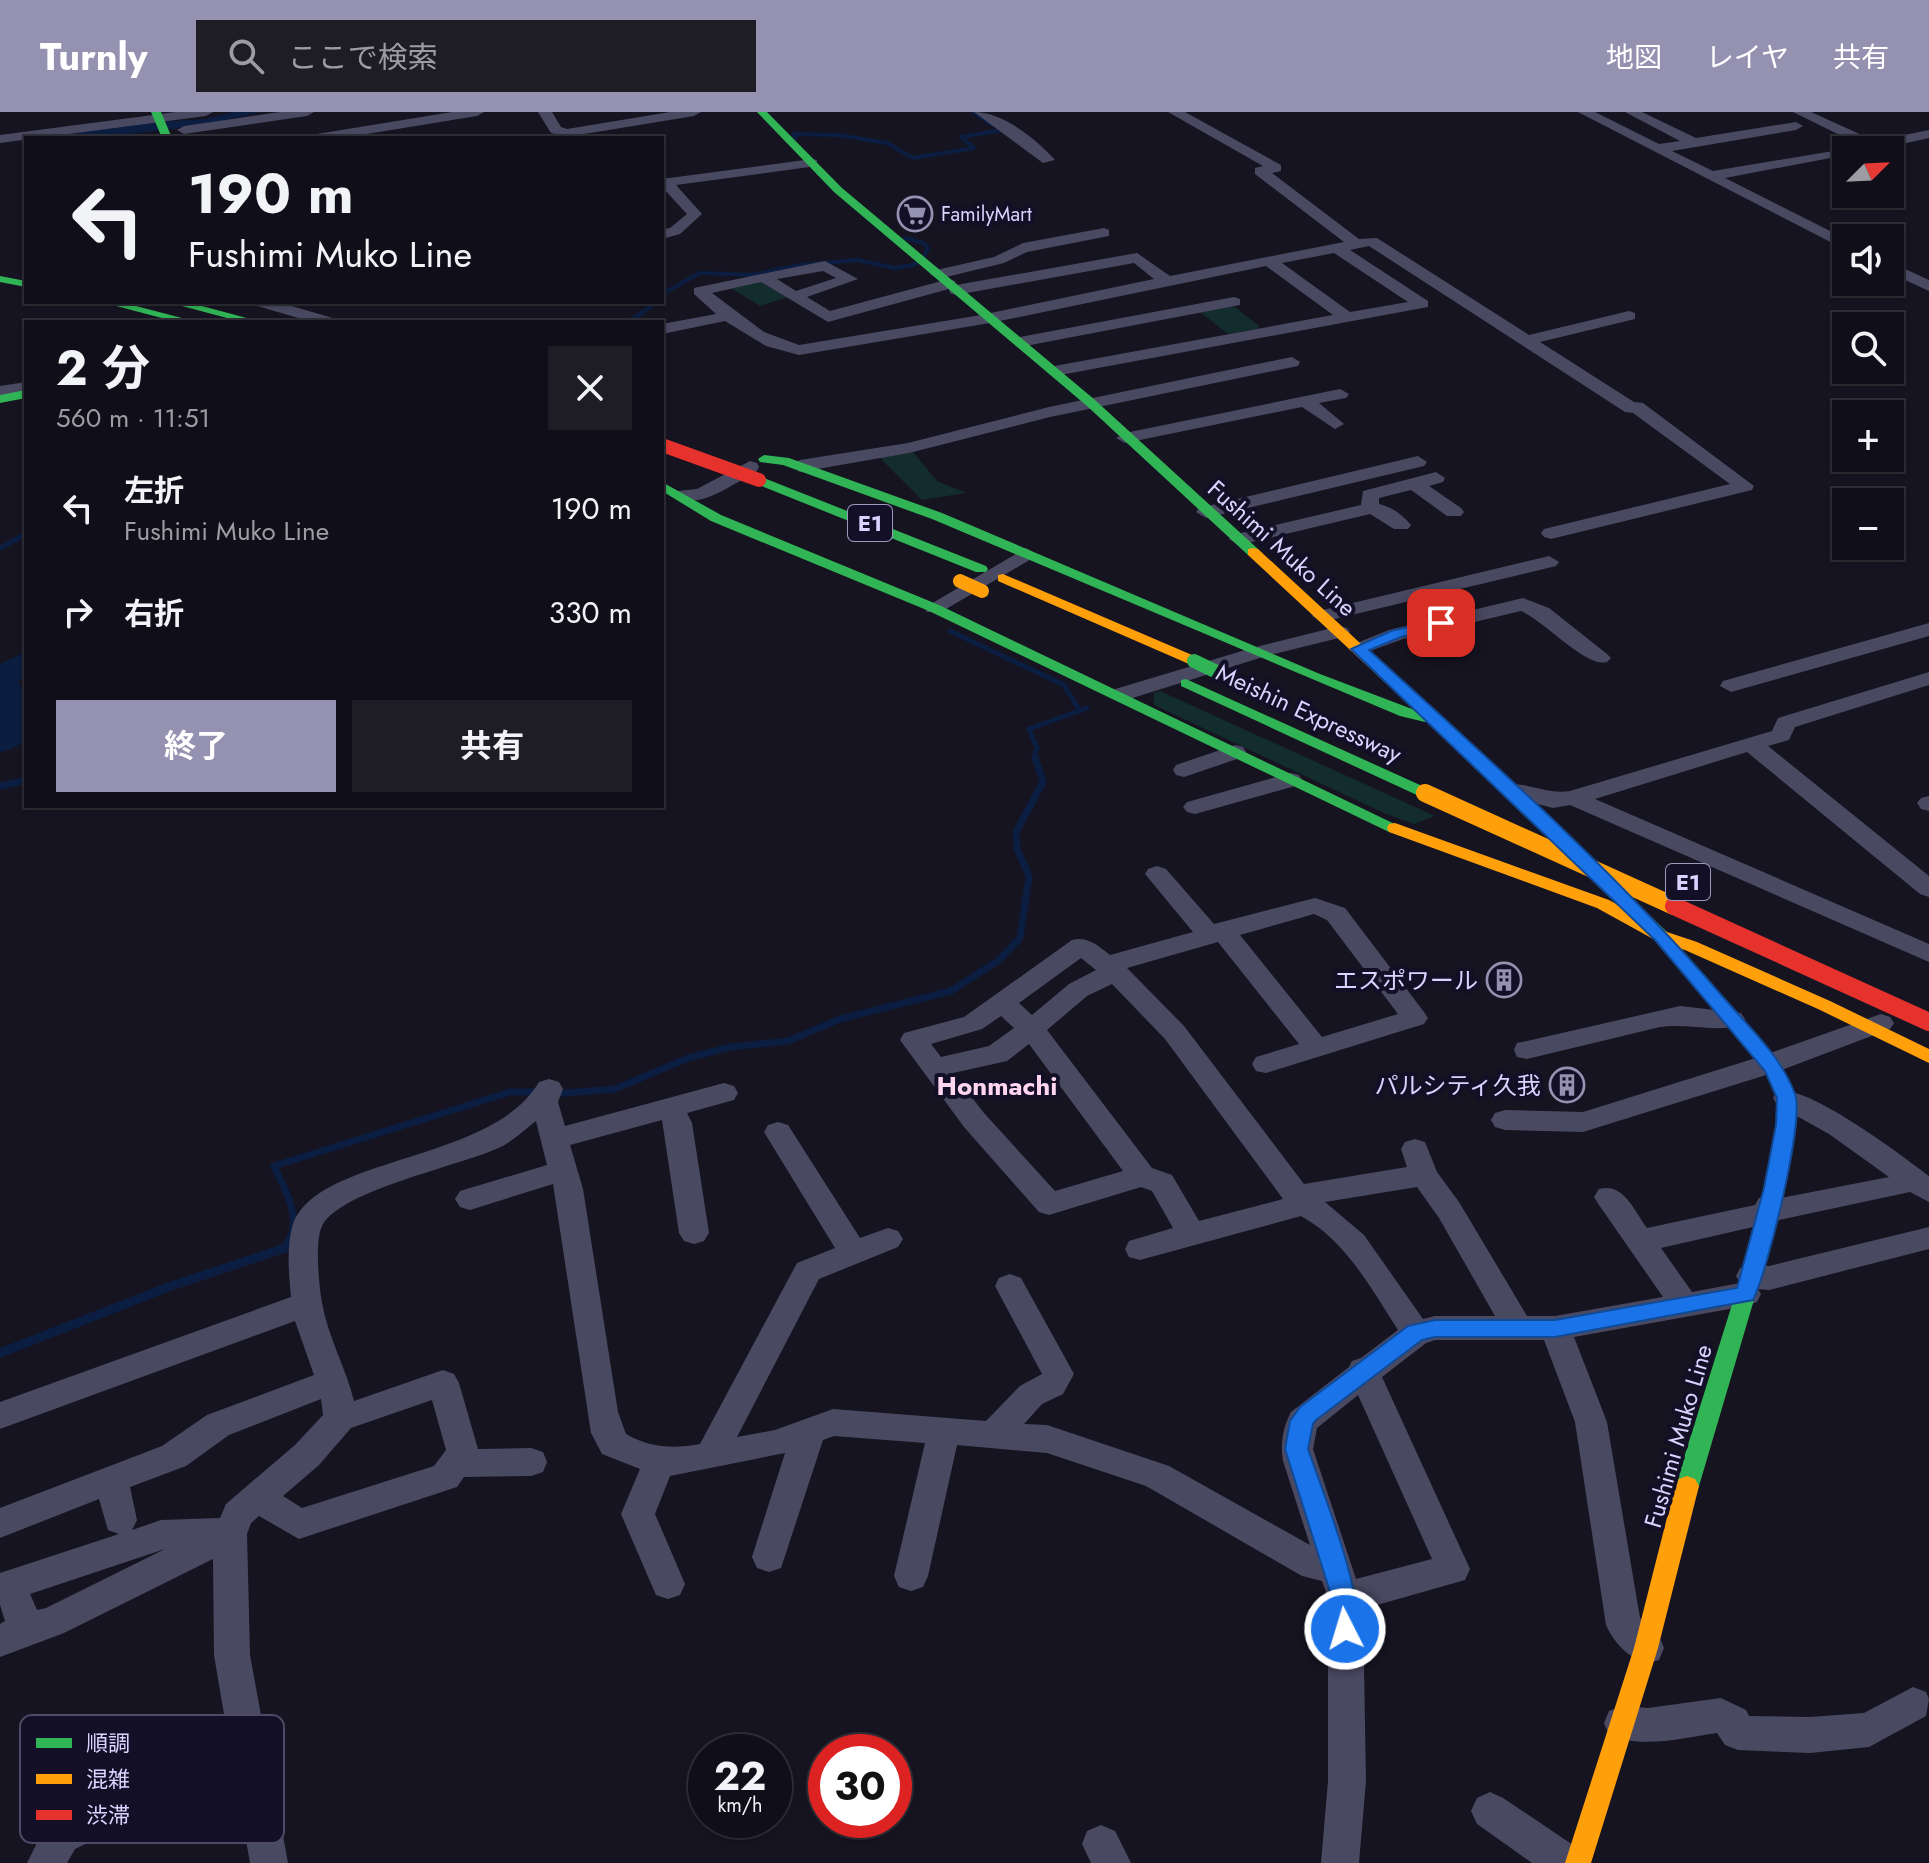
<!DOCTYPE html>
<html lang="ja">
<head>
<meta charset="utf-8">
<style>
	body { margin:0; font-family:Jost,"Noto Sans JP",sans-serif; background:#1e1d26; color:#f1f3f6; height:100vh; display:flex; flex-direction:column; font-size:30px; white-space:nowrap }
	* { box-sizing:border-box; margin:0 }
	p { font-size:26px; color:#9c9ca2 }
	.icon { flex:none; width:44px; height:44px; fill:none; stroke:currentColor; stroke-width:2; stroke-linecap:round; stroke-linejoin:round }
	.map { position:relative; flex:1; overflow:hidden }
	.side { position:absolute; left:24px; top:208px; width:640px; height:488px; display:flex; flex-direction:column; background:#100f19; border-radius:0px; box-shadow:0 2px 6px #0004,0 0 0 2px #302f38 }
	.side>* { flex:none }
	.banner { position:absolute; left:24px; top:24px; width:640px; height:168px; border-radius:0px; box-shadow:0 2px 6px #0004,0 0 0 2px #302f38; background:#100f19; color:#f1f3f6; overflow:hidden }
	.needle { width:52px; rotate:66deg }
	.controls { position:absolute; left:1832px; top:24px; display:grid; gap:16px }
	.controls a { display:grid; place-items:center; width:72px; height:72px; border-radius:0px; background:#100f19; box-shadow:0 2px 6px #0004,0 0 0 2px #302f38; font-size:40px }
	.speed { position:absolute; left:688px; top:1622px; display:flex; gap:16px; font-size:40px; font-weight:700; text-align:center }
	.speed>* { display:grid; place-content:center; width:104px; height:104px; border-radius:50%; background:#100f19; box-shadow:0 2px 6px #0004,0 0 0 2px #302f38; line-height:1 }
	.speed small { font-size:20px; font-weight:400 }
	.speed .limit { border:12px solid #d22; background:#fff; color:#111 }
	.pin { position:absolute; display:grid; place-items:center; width:68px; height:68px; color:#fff; margin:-34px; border-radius:16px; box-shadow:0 4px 12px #0006 }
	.me { position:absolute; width:88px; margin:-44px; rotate:355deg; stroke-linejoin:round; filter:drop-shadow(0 0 6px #0008) }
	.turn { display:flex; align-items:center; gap:28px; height:168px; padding:0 32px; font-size:36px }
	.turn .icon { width:104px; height:104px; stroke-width:2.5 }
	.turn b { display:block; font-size:56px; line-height:68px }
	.round { display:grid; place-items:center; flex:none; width:84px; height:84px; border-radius:0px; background:#1e1d26 }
	.head { display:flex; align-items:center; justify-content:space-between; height:136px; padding:0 32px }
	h1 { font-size:48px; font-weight:700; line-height:60px }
	.action { display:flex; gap:16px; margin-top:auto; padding:16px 32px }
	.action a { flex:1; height:92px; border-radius:0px; background:#9591b1; color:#fff; font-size:32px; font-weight:700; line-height:92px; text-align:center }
	.action a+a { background:#1e1d26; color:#f1f3f6 }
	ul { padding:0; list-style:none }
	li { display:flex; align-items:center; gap:24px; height:104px; padding:0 32px }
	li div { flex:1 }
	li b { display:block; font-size:30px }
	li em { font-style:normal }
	header { display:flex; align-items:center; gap:48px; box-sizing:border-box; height:112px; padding:0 40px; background:#9591b1; color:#fff }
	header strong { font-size:38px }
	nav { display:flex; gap:44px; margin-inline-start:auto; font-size:28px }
	.search { width:560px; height:72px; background:#1e1d26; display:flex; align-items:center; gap:20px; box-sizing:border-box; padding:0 28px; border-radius:0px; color:#9c9ca2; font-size:30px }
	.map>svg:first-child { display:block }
	.green { fill:#132c2d }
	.water { fill:#0b1e41 }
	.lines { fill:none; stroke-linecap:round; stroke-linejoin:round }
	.stream-far3 { stroke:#0b1e41; stroke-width:4 }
	.stream-far2 { stroke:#0b1e41; stroke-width:5 }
	.stream-far1 { stroke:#0b1e41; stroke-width:7 }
	.stream { stroke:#0b1e41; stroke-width:9 }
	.river { fill:#0b1e41; fill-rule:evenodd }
	.street { fill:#4a4962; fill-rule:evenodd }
	.fast { fill:#30b455; fill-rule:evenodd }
	.slow { fill:#ff9f0a; fill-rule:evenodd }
	.fast-bridge { stroke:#30b455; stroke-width:14 }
	.slow-bridge-far1 { stroke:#ff9f0a; stroke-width:14 }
	.slow-bridge { stroke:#ff9f0a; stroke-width:18 }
	.jam-bridge-far1 { stroke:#e5322d; stroke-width:14 }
	.jam-bridge { stroke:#e5322d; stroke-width:18 }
	.route { fill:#1a73e8; stroke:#114b97; stroke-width:2 }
	.labels { text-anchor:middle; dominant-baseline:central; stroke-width:8; stroke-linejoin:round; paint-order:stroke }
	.far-poi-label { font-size:20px; fill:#d9d4ff; stroke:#130f26; text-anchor:start }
	.shield { fill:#130f26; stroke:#9e99be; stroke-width:2 }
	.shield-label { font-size:22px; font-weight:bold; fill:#d9d4ff }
	.street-label { font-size:24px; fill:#d9d4ff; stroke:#130f26 }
	.poi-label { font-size:24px; fill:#d9d4ff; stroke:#130f26; text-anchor:end }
	.neighbourhood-label { font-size:26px; font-weight:bold; fill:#ffd6f0; stroke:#130f26 }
	.key { fill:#130f26; stroke:#4e4a67; stroke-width:2 }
	.key-label { font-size:22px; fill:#d9d4ff }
</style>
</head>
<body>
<header>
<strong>Turnly</strong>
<div class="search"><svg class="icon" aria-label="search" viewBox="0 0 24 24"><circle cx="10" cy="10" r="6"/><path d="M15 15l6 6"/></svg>ここで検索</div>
<nav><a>地図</a><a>レイヤ</a><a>共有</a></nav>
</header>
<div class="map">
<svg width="1929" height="1751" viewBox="0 0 1929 1751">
	<rect width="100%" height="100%" fill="#161421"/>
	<g class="green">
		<polygon points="754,170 763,170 788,185 760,194 729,175"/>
		<polygon points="1227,194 1235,195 1259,214 1257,217 1228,222 1199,199"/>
		<polygon points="911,338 937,369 966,381 922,388 878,344"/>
		<polygon points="1160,579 1435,704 1414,712 1386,702 1154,593 1154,581"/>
	</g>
	<path class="water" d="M233,0H261C189,18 112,26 39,26L144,11L206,7Z"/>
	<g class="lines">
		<g class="stream-far3">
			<polyline points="973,0 991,12"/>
			<polyline points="796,26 793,22 838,23 887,31 913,46 974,36 961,25 1002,18"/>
			<polyline points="662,182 700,161 752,163 800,153 857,148 895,156 913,153 923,147 928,136 923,131 905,126"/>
			<polyline points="629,210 657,190"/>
		</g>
		<g class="stream-far2">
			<polyline points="0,436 26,422"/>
			<polyline points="950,519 1064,573 1080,599"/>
			<polyline points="1034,647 1037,636 1029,617 1087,596"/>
		</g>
		<g class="stream-far1">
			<polyline points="0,674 26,668"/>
			<polyline points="552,982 615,977 688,946 731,935 788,929 840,907 951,879 999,848 1020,826 1029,764 1017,737 1016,720 1043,670 1035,645"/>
			<path d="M291,1126C299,1100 285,1077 274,1054L510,980H540"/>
		</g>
		<polyline class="stream" points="0,1241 171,1174 285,1136 292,1124"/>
		<polygon class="river" points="26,540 26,565 18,570 26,582 26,628 12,637 0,640 0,552"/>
		<g class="street">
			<polygon points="176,0 213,0 206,4 0,31 0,23"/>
			<polygon points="280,0 314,0 307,4 184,22 177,18 184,14"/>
			<polygon points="452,0 484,0 477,4 342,26 310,26 317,22"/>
			<polygon points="538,0 552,0 561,15 567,17 670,0 701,0 694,4 566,25 551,21"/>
			<path d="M974,0C1003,0 1036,27 1055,48L1043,51Z"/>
			<path d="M1168,0H1185L1281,53V59L1272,61L1359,127L1377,126L1529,223L1629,199L1635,201V207L1540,230L1634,290L1643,291L1754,374L1752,378L1551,427L1544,425L1541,421L1544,417L1730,372L1633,301L1625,300L1369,134L1350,138L1428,189V195L1055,264L1046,259L1049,255L1333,203L1266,154L990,211L799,243L766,234L725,209L662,222V212L716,202L694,182V176L825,149L858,167L807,185L830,199L949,167L955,169L956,173L1137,141L1170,164L1344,130L1255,62V56L1263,54ZM1334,141L1408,190L1350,200L1282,151ZM1134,151L1154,167L981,203L799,233L764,220L712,181L761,170L828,210L949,177L950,181L956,183ZM823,159L836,166L796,179L777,167Z"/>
			<polygon points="1578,0 1595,0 1659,32 1680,29 1625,0 1642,0 1696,26 1796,10 1803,14 1796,18 1672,39 1713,59 1851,36 1846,38 1846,43 1725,66 1846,127 1846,138"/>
			<polygon points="1793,0 1811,0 1875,29 1929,18 1929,26 1875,38 1853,38 1860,33"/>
			<polygon points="812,47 817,48 817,54 676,73 702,102 680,122 662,127 662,117 670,116 687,102 662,75 662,67"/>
			<polygon points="1104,116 1109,118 1109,124 1027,140 1004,151 938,167 930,162 932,159 994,145 1023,131"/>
			<polygon points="1890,150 1929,168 1929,179 1890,161"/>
			<polygon points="1234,185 1240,187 1240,193 1020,235 1012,230 1020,225"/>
			<polygon points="252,190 278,190 336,207 338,210 312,210 254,193"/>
			<polygon points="1292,245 1300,250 1298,254 1050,305 909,341 800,360 791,354 800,348 908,331 1049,295"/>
			<polygon points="26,270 26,280 0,284 0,274"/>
			<polygon points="1340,277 1349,282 1346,286 1319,291 1344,312 1335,317 1302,295 1125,331 1116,326 1125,321"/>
			<polygon points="1418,344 1427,350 1424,354 1206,406 1196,400 1199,396"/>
			<path d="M750,349L757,351L759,355L757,359C738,369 694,402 676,383L678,379L697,377Z"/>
			<path d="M1436,360L1445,366L1443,370L1429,374L1461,396L1464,400L1461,404H1447L1411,378L1379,386V392C1392,395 1403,403 1411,413L1408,417H1394L1370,402L1239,433L1229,427L1232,423L1361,393L1363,379Z"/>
			<polygon points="1026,436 1036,442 1033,446 941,500 927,500 924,496"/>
			<polygon points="1549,444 1559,450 1556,454 1322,510 1312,504 1315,500"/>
			<path d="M1523,486L1549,496L1607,542L1611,546L1607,550C1586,556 1545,509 1521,499L1403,527L1359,543L1348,537L1352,533L1389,518Z"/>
			<polygon points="1929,511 1929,524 1731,580 1720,574 1723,569"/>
			<polygon points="1340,514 1347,516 1350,520 1347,524 1266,544 1120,590 1109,583 1112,578 1252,536"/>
			<path d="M1929,560V573L1795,615L1789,628L1768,634L1929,764V785L1920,782L1747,640L1595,687L1929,832V850L1570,693L1553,696L1503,683L1499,678L1503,673C1524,668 1546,683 1570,679L1772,619L1778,606Z"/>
			<polygon points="1235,633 1243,635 1246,640 1243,645 1184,665 1176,663 1173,658 1176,653"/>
			<polygon points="1291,661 1299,663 1302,668 1299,673 1195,702 1187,700 1183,695 1187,690"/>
			<polygon points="1929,684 1929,699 1921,697 1917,691 1921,686"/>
			<path d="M1157,754L1166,757L1214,812L1315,786L1345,796L1424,900L1428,906L1424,912L1266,961L1256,959L1252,952L1256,945L1299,932L1218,830L1127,856L1184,914L1304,1072L1407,1055L1401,1037L1405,1030L1415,1027L1425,1030L1437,1060L1459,1090L1527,1204H1555L1663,1185L1599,1093L1594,1085L1599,1077C1623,1070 1634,1098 1647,1116L1755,1093L1759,1086L1769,1083L1781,1086L1889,1065L1829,1022L1777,993L1773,986L1777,979C1806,971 1903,1044 1929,1064V1090L1910,1080L1779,1108L1775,1116L1765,1119L1753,1115L1661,1136L1692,1180L1740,1171L1736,1164L1740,1156L1751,1152L1769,1154L1929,1115V1137L1769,1178L1758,1177L1761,1182L1757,1190L1746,1194L1574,1225L1607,1310L1640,1506L1659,1524L1664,1536L1659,1548L1646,1552C1628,1545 1614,1531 1606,1513L1575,1310L1544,1228H1435L1426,1231L1382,1265L1470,1457L1465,1468L1363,1497L1366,1669L1359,1751H1321L1328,1669V1486L1322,1469L1302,1464L1146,1374L1047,1341L957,1333L928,1464L923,1475L911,1479L899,1475L894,1464L925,1331L834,1324L823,1328L781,1456L769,1460L757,1456L752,1445L785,1341L670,1364L655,1402L685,1472L680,1483L668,1487L656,1483L621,1402L640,1357L602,1342L591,1321L553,1072L470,1098L460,1095L455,1087L460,1079L547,1053L536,1009C523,1019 511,1031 496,1037C458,1054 344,1078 323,1112C314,1127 319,1173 322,1191C328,1225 346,1256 354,1289L443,1258L454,1262L459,1271L478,1337L531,1336L543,1340L547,1350L543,1360L531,1364L464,1365L457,1375L299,1427L259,1404L251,1411L247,1422L250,1543L288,1751H250L234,1660L75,1737L67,1751H27L47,1711L228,1626L214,1543L213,1447L64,1521L0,1545V1512L5,1509L0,1493V1461L119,1422L108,1418L99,1387L0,1426V1396L162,1334L207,1303L314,1263L295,1209L0,1317V1290L291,1185C289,1162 286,1135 293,1112C318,1043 492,1051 539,970L549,967L559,970L563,977L558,990L565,1014L724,971L734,974L738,981L734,988L687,1001L692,1011L709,1121L704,1129L694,1132L684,1129L679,1121L662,1008L570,1033L583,1077L618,1300L626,1322C650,1336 673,1337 700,1332L797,1151L835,1136L764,1020L768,1013L778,1010L788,1013L860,1126L888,1116L898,1119L903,1127L898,1135L819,1167L737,1325L775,1318L833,1297L986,1309L1020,1274L1042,1262L995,1174L999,1166L1010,1162L1021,1166L1074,1262L1063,1282L1042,1292L1024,1312L1047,1313L1169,1354L1310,1433L1283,1349C1280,1332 1283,1315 1291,1300L1349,1255L1352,1249L1361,1246L1398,1218C1371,1176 1346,1129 1301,1104L1140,1148L1129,1145L1125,1137L1129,1129L1173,1116L1152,1079L1141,1075L1049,1103L1039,1100L964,1015L900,928L904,921L964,905L1072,828C1088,824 1098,834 1110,843L1193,820L1145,762L1148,757ZM1314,802L1327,808L1398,902L1322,925L1240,823ZM1081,846L1096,858L1069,872L1032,903L1019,891ZM1112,872L1165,927L1283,1087L1199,1109L1172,1063L1152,1056L1047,918L1087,884ZM1001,904L1014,916L989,934L941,945L931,932L982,917ZM1029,932L1123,1059L1055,1079L984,1001L953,961L1007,949ZM1417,1075L1439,1106L1495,1204H1435L1423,1207L1364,1123L1325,1090ZM1358,1283L1432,1447L1356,1467L1313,1337L1317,1316ZM321,1287L323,1303L295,1333L226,1392L220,1406L161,1408L132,1418L137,1408L130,1375L186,1354L229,1323ZM432,1288L446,1338L434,1354L302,1396L283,1384L319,1353L351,1316ZM165,1437L46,1496L37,1498L30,1482Z"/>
			<path d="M1680,894L1741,901L1745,907L1741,913C1716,921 1687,911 1660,915L1527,947L1517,945L1514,938L1517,931L1527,929Z"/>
			<polygon points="1881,902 1890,905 1894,911 1890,917 1779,959 1583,1020 1505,1018 1495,1015 1491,1008 1495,1001 1505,998 1583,1000 1759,945"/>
			<path d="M1913,1575L1926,1580L1929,1587L1926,1604L1869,1635L1810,1641L1738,1638L1725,1633L1717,1621C1682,1626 1643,1637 1609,1623L1604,1611L1609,1599L1622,1594L1648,1596L1721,1586L1746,1598L1749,1604L1810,1605L1864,1601Z"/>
			<polygon points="1490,1680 1503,1686 1579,1737 1584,1751 1532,1751 1477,1712 1471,1699 1477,1686"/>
			<polygon points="1101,1713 1115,1719 1131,1751 1091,1751 1082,1732 1087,1719"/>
		</g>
		<g class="fast">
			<polygon points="151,0 161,0 172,26 162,26"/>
			<polygon points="757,0 767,0 842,76 1095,288 1258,437 1258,443 1248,443 1087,294 834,80"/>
			<polygon points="0,164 26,169 26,175 0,170"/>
			<polygon points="101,190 121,190 197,210 177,210"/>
			<polygon points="167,190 187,190 262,210 242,210"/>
			<polygon points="26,278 26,286 0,291 0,283"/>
			<polygon points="764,343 789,346 942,401 1320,562 1433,605 1425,610 1400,604 932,407 783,353 760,350 758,347"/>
			<polygon points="759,364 986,454 988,457 986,460 976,460 754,371 753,368"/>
			<polygon points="662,370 721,403 939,493 1403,716 1395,721 1389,720 929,499 711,409 662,379"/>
			<polygon points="1186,567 1431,678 1433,681 1425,686 1419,684 1181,574 1181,568"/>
			<polygon points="1535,696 1541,698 1667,820 1780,951 1797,986 1796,1013 1784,1076 1761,1164 1699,1374 1695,1381 1687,1384 1679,1381 1675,1374 1741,1164 1764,1076 1776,1013 1777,986 1765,959 1655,828 1529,704 1527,701 1529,698"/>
		</g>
		<g class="slow">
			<polygon points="1253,436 1258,437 1541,698 1543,701 1541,704 1529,704 1248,443 1248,437"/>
			<polygon points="1003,462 1199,546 1201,549 1194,553 1189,552 998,469 998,463"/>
			<polygon points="1395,711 1609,788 1667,820 1697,830 1830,889 1929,937 1929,951 1818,897 1685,838 1655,828 1597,796 1389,720 1387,716 1389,712"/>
			<polygon points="1687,1364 1695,1367 1699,1374 1658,1536 1591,1751 1565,1751 1634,1536 1675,1374 1679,1367"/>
		</g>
		<polyline class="fast-bridge" points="1194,549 1219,561"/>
		<polyline class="slow-bridge-far1" points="960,469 982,479"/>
		<polyline class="slow-bridge" points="1425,681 1674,794"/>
		<polyline class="jam-bridge-far1" points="662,333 759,368"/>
		<polyline class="jam-bridge" points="1674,794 1929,910"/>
	</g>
	<path class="route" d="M1441,507L1446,508V514L1401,525L1369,538C1491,649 1616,760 1723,885C1749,915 1781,944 1795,982C1805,1008 1767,1161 1753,1188L1555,1225H1435L1422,1228L1316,1308L1313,1312L1308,1337C1321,1376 1369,1492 1354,1525L1345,1528L1336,1525L1333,1517L1332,1486L1285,1337L1290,1309L1300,1295L1408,1214L1435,1208H1555L1737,1176L1764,1076L1776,1013L1777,986L1765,959L1655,828L1351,537L1391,519Z"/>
	<defs>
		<g id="supermarket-ring" transform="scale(1.8)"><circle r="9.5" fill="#130f26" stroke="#9591b1" stroke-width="1.5"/><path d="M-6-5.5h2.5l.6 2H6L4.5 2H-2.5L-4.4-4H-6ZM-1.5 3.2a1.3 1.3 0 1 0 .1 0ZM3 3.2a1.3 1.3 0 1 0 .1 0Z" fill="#9591b1"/></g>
		<g id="building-ring" transform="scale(1.8)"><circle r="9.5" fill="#130f26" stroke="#9591b1" stroke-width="1.5"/><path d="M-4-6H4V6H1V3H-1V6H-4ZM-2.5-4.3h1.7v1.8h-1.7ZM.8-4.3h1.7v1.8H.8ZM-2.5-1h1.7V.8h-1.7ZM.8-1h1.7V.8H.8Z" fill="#9591b1"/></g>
	</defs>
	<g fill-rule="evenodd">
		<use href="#supermarket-ring" x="915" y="102"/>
		<use href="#building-ring" x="1504" y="868"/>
		<use href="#building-ring" x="1567" y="973"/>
	</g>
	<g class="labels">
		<g class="far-poi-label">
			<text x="941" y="102">FamilyMart</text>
		</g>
		<g class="shield">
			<rect x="848" y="393" width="44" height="36" rx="6"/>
			<rect x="1666" y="752" width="44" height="36" rx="6"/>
		</g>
		<g class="shield-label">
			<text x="870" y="411">E1</text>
			<text x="1688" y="770">E1</text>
		</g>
		<g class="street-label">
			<text transform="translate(1282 436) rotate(42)">Fushimi Muko Line</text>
			<text transform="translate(1309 601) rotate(25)">Meishin Expressway</text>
			<text transform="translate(1678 1324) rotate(-74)">Fushimi Muko Line</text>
		</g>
		<g class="poi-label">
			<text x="1478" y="868">エスポワール</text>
			<text x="1541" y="973">パルシティ久我</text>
		</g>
		<g class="neighbourhood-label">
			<text x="997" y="974">Honmachi</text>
		</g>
	</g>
	<rect x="20" y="1603" width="264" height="128" rx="12" class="key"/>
	<rect x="36" y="1626" width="36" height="10" fill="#30b455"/>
	<rect x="36" y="1662" width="36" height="10" fill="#ff9f0a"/>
	<rect x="36" y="1698" width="36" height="10" fill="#e5322d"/>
	<g class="key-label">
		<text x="86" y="1639">順調</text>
		<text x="86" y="1675">混雑</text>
		<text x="86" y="1711">渋滞</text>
	</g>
</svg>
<div class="controls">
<a><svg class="needle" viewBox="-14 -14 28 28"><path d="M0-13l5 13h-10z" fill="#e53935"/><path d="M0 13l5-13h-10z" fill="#9c9ca2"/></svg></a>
<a><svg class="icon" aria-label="sound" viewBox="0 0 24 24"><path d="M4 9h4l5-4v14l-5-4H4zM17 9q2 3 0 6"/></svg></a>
<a><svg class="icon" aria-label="search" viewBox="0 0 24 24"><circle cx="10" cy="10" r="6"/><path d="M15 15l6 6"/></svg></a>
<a>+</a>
<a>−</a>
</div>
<div class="speed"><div>22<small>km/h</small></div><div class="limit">30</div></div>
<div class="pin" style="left:1441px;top:511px;background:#d93025"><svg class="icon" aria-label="arrive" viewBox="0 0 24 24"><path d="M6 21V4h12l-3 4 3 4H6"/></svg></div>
<svg class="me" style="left:1345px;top:1517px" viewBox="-20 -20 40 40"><circle r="17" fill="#1a73e8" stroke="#fff" stroke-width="3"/><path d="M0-11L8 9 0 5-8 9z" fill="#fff"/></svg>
<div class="banner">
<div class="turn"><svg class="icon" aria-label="left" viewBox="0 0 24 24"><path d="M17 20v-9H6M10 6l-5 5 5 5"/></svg><div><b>190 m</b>Fushimi Muko Line</div></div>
</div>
<section class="side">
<div class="head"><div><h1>2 分</h1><p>560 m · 11:51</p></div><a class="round"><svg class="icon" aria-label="close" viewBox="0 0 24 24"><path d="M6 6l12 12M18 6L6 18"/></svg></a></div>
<ul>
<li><svg class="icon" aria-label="left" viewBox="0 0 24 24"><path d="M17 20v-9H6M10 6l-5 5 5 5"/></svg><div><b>左折</b><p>Fushimi Muko Line</p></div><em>190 m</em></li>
<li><svg class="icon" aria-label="right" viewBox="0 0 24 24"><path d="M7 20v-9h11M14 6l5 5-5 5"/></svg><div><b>右折</b></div><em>330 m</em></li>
</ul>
<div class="action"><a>終了</a><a>共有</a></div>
</section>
</div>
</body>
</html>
